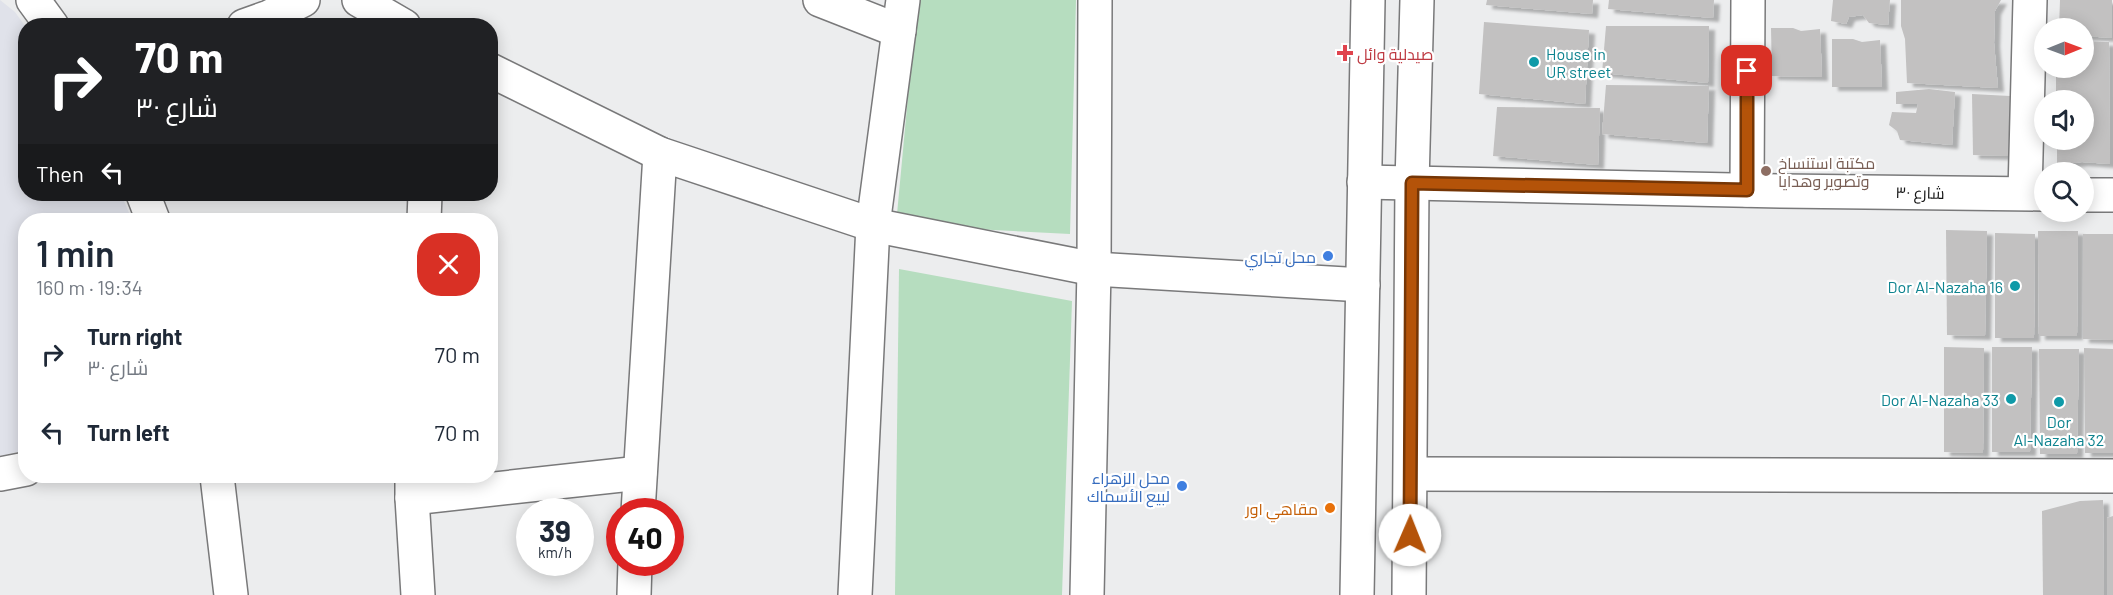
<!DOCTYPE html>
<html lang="en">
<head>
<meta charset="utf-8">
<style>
	body { margin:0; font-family:Barlow,Cairo,sans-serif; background:#f6f6f7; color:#1f2937; height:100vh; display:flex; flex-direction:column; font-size:22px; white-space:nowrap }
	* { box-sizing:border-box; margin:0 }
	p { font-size:20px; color:#747a83 }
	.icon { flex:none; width:33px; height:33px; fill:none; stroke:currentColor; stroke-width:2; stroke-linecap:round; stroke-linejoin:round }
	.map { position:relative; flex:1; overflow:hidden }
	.drawer { position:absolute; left:18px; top:213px; width:480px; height:270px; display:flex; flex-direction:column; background:#fff; border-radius:24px; box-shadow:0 3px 15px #0003 }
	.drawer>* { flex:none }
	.hud { position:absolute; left:18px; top:18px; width:480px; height:183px; border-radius:24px; box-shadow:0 3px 15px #0003; background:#202124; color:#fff; overflow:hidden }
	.needle { width:39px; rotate:89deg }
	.tools { position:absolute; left:2034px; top:18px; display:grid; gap:12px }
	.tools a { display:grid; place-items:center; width:60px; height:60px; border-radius:50%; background:#fff; box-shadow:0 3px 15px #0003; font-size:30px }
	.speed { position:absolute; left:516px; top:498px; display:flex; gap:12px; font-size:30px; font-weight:700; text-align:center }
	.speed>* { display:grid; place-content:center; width:78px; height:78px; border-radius:50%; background:#fff; box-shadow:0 3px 15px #0003; line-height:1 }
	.speed small { font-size:15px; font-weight:400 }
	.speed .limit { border:9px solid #d22; background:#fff; color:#111 }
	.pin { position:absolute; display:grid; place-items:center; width:51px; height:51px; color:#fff; margin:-26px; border-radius:12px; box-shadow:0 3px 9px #0006 }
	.me { position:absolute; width:66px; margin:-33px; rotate:1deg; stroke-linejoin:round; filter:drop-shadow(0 0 4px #0008) }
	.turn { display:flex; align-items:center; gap:21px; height:126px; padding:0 18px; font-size:27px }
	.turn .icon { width:78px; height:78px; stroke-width:2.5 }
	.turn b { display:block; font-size:42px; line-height:51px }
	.then { display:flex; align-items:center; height:57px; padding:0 18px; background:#0003; gap:12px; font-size:22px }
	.round { display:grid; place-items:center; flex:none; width:63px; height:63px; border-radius:24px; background:#f6f6f7 }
	.summary { display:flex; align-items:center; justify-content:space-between; height:102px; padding:0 18px }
	h1 { font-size:36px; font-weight:600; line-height:45px }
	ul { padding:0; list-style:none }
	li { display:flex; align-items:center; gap:18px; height:78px; padding:0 18px }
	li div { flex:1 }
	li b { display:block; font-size:22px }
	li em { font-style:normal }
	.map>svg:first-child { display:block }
	.built { fill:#e0e2ea }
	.green { fill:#b6ddbf }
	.building { fill:#c2c1c1; filter:url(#shadow) }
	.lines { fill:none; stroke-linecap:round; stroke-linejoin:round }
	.minor-casing { stroke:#79797a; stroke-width:36 }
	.minor { stroke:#fff; stroke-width:33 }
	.route-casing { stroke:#753606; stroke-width:15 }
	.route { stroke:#b45309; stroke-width:10 }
	.health-dot { fill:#e0444e; stroke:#fff; stroke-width:2 }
	.culture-dot { fill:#0f9aa8; stroke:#fff; stroke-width:2 }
	.education-dot { fill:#8d6e63; stroke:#fff; stroke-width:2 }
	.shop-dot { fill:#3f7fe0; stroke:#fff; stroke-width:2 }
	.food-dot { fill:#e8710a; stroke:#fff; stroke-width:2 }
	.labels { text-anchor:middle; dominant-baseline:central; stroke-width:4.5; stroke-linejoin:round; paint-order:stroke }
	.health-label { font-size:16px; fill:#be3a42; stroke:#fff; text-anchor:start }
	.culture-label { font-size:16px; fill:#0d838f; stroke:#fff; text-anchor:end }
	.education-label { font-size:16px; fill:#785e54; stroke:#fff; text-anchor:start }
	.street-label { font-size:16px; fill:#171717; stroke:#fff }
	.shop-label { font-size:16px; fill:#366cbe; stroke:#fff; text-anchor:end }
	.food-label { font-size:16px; fill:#c56008; stroke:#fff; text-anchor:end }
</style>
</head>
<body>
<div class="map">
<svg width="2113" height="595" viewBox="0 0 2113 595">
	<defs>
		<filter id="shadow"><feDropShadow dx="6" dy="4" stdDeviation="1.5" flood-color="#0004"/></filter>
	</defs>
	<rect width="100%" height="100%" fill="#ecedee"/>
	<polygon class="built" points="0,0 15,12 25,26 26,194 121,194 132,220 26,220 25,450 0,456"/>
	<g class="green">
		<polygon points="917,0 1076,0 1070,234 896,225"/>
		<polygon points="899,269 1072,301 1062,595 895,595"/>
	</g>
	<g class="building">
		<polygon points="1487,0 1593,0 1592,14 1486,5"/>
		<polygon points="1609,0 1714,0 1713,18 1608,9"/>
		<polygon points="1833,0 1890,0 1888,25 1869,23 1863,15 1849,17 1846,24 1831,21"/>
		<polygon points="1901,0 2001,0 1995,11 1994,43 1998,88 1907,83 1905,39 1901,26"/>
		<polygon points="2060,0 2112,0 2112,38 2084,36 2084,28 2059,28"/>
		<polygon points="1484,22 1589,30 1585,104 1479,94"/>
		<polygon points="1606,26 1709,26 1708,83 1602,73"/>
		<polygon points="1771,28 1793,28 1801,31 1820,29 1822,77 1772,76"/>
		<polygon points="1832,39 1853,39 1862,42 1880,40 1882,87 1832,87"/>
		<polygon points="2084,41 2109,42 2110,164 2082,162 2057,165 2057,140 2084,140 2084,100 2056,100 2056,68 2084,68"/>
		<polygon points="1606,85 1709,86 1707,143 1602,134"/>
		<polygon points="1929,89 1955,92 1952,145 1900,140 1897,131 1889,125 1892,112 1916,113 1918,104 1896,104 1896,92"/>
		<polygon points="1972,94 2010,96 2008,156 1973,155"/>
		<polygon points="1497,107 1600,108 1598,165 1493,156"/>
		<polygon points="1946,230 1987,231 1985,336 1947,335"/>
		<polygon points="2038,231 2078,231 2077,336 2039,336"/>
		<polygon points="1995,233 2035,234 2034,338 1995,338"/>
		<polygon points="2083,234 2113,234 2113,340 2083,339"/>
		<polygon points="1944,347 1984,348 1983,453 1944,452"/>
		<polygon points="1992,347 2032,347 2030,452 1992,452"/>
		<polygon points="2084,348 2113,349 2113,453 2085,453"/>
		<polygon points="2039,349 2079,349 2077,454 2040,454"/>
		<polygon points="2103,500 2104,595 2043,595 2042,511 2080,501"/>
		<polygon points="2113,516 2113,595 2107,595 2107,518"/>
	</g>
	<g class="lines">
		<g class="minor-casing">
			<g id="minor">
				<polyline points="33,0 52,26"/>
				<polyline points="359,0 404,26"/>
				<polyline points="820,0 899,31"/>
				<polyline points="244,26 269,17 303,0"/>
				<polyline points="490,70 660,154 873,225 1094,269 1363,285"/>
				<polyline points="1364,182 1781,191 2044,194"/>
				<polyline points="1747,190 1748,0"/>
				<polyline points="2025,193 2030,0"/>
				<polyline points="143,194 153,220"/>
				<polyline points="2084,195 2113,195"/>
				<polyline points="424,220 425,194"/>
				<polyline points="0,474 26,469"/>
				<polyline points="1411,474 2113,476"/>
				<polyline points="217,476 231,595"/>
				<polyline points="412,477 412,498 418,595"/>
				<polyline points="412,498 640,473"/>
				<polyline points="638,512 660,154"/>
				<polyline points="634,595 635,562"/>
				<polyline points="855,595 873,225 903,0"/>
				<polyline points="1087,595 1094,269 1095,0"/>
				<polyline points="1357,595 1368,0"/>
				<polyline points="1409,595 1412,183 1417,0"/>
			</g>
		</g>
		<use href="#minor" class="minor"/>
	</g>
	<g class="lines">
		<g class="route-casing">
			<polyline id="route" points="1410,535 1412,183 1747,190 1747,71"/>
		</g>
		<use href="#route" class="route"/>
	</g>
	<path class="health-dot" d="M1342 44h6v6h6v6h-6v6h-6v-6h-6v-6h6z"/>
	<g class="culture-dot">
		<circle cx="1534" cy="62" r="6"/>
		<circle cx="2015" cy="286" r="6"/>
		<circle cx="2011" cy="399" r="6"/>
		<circle cx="2059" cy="402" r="6"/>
	</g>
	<circle class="education-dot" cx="1766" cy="171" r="6"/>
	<g class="shop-dot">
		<circle cx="1328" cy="256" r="6"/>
		<circle cx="1182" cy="486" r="6"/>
	</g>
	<circle class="food-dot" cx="1330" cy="508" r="6"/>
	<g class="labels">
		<g class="health-label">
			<text x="1357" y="53">صيدلية وائل</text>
		</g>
		<g class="culture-label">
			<text x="1546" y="53" text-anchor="start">House in<tspan x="1546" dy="18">UR street</tspan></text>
			<text x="2003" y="286">Dor Al-Nazaha 16</text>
			<text x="1999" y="399">Dor Al-Nazaha 33</text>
			<text x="2059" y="421" text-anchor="middle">Dor<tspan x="2059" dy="18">Al-Nazaha 32</tspan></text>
		</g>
		<g class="education-label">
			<text x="1778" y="162">مكتبة استنساخ<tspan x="1778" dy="18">وتصوير وهدايا</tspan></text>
		</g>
		<g class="street-label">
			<text transform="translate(1920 192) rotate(1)">شارع ٣٠</text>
		</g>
		<g class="shop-label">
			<text x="1316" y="256">محل تجاري</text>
			<text x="1170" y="477">محل الزهراء<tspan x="1170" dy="18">لبيع الأسماك</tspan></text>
		</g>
		<g class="food-label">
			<text x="1318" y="508">مقاهي اور</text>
		</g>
	</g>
</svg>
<div class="tools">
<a><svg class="needle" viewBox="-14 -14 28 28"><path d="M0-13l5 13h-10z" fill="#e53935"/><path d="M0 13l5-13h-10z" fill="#747a83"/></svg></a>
<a><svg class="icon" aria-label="sound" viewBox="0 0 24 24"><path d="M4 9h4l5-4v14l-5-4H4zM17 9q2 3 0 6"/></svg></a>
<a><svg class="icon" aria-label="search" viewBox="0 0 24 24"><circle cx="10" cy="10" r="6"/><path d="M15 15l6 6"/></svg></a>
</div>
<div class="speed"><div>39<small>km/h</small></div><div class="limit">40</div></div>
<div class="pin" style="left:1747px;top:71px;background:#d93025"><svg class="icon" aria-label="arrive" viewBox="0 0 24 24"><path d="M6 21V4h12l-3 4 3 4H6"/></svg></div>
<svg class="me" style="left:1410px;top:535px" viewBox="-20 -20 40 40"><circle r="19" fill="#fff"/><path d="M0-13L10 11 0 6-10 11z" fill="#b45309"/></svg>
<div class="hud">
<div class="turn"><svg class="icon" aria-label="right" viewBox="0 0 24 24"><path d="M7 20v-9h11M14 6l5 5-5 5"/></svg><div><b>70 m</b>شارع ٣٠</div></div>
<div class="then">Then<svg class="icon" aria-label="left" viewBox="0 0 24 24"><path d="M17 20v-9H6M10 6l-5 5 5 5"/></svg></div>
</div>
<section class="drawer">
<div class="summary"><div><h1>1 min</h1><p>160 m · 19:34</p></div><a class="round" style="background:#d93025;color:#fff"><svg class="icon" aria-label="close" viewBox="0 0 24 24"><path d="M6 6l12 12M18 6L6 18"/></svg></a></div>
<ul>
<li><svg class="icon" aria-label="right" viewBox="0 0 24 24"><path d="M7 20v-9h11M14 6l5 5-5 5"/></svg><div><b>Turn right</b><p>شارع ٣٠</p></div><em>70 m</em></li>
<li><svg class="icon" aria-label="left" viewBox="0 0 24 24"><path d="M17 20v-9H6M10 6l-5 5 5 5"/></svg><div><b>Turn left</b></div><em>70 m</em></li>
</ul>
</section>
</div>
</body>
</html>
